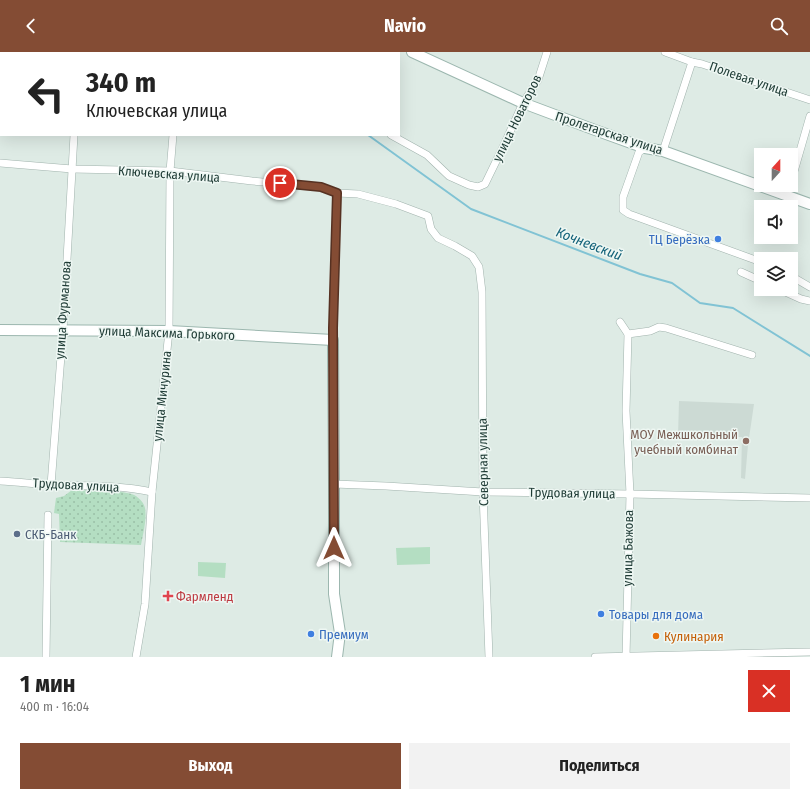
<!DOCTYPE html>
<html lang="ru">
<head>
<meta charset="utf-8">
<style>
	body { margin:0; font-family:"Fira Sans Condensed",sans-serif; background:#f2f2f2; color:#222; height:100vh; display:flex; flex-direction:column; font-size:15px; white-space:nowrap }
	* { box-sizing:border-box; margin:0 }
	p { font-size:13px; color:#767676 }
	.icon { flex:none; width:22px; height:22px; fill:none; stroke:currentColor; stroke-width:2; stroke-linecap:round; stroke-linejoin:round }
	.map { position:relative; height:605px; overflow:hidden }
	.side { display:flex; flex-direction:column; background:#fff; flex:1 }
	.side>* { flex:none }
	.banner { position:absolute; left:0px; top:0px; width:400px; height:84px; box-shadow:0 4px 16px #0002; background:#fff; color:#222; overflow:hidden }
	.needle { width:26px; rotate:21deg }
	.buttons { position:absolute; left:754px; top:96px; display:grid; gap:8px }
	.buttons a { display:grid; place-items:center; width:44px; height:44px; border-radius:0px; background:#fff; box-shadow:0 4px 16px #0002; font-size:20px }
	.pin { position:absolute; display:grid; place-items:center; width:34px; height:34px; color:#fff; margin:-17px; border:2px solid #fff; border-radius:50%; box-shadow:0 1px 4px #0007 }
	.me { position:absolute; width:44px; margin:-22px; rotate:0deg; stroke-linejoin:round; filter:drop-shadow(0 0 3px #0008) }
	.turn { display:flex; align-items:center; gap:14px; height:84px; padding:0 20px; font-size:18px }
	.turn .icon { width:52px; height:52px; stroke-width:2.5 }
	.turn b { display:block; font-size:28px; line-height:34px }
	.round { display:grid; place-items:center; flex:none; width:42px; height:42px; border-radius:0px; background:#f2f2f2 }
	.headline { display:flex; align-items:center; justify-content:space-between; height:68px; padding:0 20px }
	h1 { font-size:24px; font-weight:700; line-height:30px }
	.primary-button { display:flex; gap:8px; margin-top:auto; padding:8px 20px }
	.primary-button a { flex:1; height:46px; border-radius:0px; background:#844c34; color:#fff; font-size:16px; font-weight:700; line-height:46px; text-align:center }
	.primary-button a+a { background:#f2f2f2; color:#222 }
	header { display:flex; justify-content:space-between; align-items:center; height:52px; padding:0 20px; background:#844c34; color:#fff; font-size:18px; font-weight:700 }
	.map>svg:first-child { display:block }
	.built { fill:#ccdad4 }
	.grass { fill:#b4dec2 }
	.park { fill:url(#park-dots) }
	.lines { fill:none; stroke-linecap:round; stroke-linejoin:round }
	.stream { stroke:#81c3d4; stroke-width:2 }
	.street-casing { stroke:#a1b3ad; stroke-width:8 }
	.secondary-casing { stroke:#9cb7af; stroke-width:12 }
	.street { stroke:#fff; stroke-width:7 }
	.secondary { stroke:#fff; stroke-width:10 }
	.route-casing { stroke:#563122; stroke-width:10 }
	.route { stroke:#844c34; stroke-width:7 }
	.shop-dot { fill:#3f7fe0; stroke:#eef7f3; stroke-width:1.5 }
	.education-dot { fill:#8d6e63; stroke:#eef7f3; stroke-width:1.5 }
	.service-dot { fill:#5c6f8a; stroke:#eef7f3; stroke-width:1.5 }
	.health-dot { fill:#e0444e; stroke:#eef7f3; stroke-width:1.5 }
	.food-dot { fill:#e8710a; stroke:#eef7f3; stroke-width:1.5 }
	.labels { text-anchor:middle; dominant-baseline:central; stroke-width:3; stroke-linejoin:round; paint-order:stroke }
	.street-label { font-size:13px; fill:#1e3b35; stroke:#eef7f3 }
	.shop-label { font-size:13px; fill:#366cbe; stroke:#eef7f3; text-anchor:start }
	.education-label { font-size:13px; fill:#785e54; stroke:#eef7f3; text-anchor:end }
	.service-label { font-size:13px; fill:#4e5e75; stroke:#eef7f3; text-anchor:start }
	.health-label { font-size:13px; fill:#be3a42; stroke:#eef7f3; text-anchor:start }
	.food-label { font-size:13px; fill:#c56008; stroke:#eef7f3; text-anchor:start }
	.water-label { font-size:14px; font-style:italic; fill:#15637a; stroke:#eef7f3 }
</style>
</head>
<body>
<header><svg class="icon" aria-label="back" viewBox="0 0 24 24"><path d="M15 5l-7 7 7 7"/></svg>Navio<svg class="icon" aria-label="search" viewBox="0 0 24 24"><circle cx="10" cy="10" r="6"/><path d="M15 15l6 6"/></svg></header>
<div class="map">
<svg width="810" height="605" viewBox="0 0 810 605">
	<defs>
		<pattern id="park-dots" width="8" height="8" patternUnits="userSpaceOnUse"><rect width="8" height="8" fill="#b4dec2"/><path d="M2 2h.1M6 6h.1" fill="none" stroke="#9abfa7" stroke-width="1.8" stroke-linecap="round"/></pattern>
	</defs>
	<rect width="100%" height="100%" fill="#deebe5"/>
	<polygon class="built" points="679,349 754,352 748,393 745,427 741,426 742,385 678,384"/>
	<g class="grass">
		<polygon points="430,495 430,512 397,513 396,496"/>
		<polygon points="198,510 226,511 225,526 198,524"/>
	</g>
	<path class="park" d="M72,438C86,439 125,437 136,444C140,447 144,451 145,456C147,467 143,482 141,493L60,490L59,462L54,461L56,446L64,444Z"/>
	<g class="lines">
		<g class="stream">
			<polyline points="240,0 241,1"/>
			<polyline points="368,83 471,157 640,222 672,231 700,251 733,256 810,304"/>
		</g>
		<g class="street-casing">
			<g id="street">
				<polyline points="665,0 692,10 702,12 810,48"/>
				<polyline points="183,1 184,0"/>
				<polyline points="0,17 1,17"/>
				<polyline points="391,83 427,103 449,124 469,133 478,135 485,132 504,93 523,51 538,28 547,0"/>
				<polyline points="645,96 639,100 623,145 623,158 629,162 761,210"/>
				<polyline points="663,99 692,10"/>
				<polyline points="0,111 72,117 170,119 252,129 321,135 337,141 358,142 396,152 428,164 431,177 438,186 455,194 472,204 479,215 482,240 483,440 489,605"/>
				<polyline points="791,130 810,64"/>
				<polyline points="741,220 761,229"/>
				<polyline points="791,224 810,235"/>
				<polyline points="779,237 801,247 810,249"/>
				<polyline points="620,270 628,282 626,359 630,442 626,605"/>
				<polyline points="628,282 650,279 659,275 666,276 752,303"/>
				<polyline points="333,288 334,238 337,141"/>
				<path d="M0,429C18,430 35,432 53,433C86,434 119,433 152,440"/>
				<polyline points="334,432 386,434 483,440 630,442 810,446"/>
				<polyline points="51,433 63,278 74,83"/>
				<polyline points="46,605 48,463"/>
				<polyline points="136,605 145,552 152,440 169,279 170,119 173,83"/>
				<polyline points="595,605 810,600"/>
			</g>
		</g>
		<g class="secondary-casing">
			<g id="secondary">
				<polyline points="412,0 523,51 595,78 645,96 663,99 810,152"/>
				<polyline points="0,278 169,279 333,288 334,432 334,542 340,581 337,605"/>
			</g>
		</g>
		<use href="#street" class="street"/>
		<use href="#secondary" class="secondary"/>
	</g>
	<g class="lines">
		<g class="route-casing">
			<polyline id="route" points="280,131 321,135 337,141 333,276 334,496"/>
		</g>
		<use href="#route" class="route"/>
	</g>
	<g class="shop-dot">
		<circle cx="718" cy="187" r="4"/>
		<circle cx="601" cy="562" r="4"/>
		<circle cx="311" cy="582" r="4"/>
	</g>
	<circle class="education-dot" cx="746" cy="389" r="4"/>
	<circle class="service-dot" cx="17" cy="482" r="4"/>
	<path class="health-dot" d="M166 538h4v4h4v4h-4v4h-4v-4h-4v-4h4z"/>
	<circle class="food-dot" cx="656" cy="584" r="4"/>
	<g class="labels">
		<g class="street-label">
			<text transform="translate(749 27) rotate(19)">Полевая улица</text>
			<text transform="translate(517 66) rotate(-64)">улица Новаторов</text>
			<text transform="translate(609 81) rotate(18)">Пролетарская улица</text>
			<text transform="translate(169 122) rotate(4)">Ключевская улица</text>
			<text transform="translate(63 258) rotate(-86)">улица Фурманова</text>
			<text transform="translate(167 281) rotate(2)">улица Максима Горького</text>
			<text transform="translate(162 344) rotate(-84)">улица Мичурина</text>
			<text transform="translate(483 410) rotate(-91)">Северная улица</text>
			<text transform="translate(76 433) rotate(3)">Трудовая улица</text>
			<text transform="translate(572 441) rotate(1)">Трудовая улица</text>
			<text transform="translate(628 496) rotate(-89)">улица Бажова</text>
		</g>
		<g class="shop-label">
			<text x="710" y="187" text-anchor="end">ТЦ Берёзка</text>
			<text x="609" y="562">Товары для дома</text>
			<text x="319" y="582">Премиум</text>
		</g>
		<g class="education-label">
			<text x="738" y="382">МОУ Межшкольный<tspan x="738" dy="15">учебный комбинат</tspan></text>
		</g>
		<g class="service-label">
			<text x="25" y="482">СКБ-Банк</text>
		</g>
		<g class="health-label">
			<text x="176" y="544">Фармленд</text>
		</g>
		<g class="food-label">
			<text x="664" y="584">Кулинария</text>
		</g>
		<g class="water-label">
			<text transform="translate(589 192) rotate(21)">Кочневский</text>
		</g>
	</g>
</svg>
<div class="buttons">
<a><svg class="needle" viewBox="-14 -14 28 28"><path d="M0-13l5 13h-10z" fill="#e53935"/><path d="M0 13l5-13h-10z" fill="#767676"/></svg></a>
<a><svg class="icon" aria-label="sound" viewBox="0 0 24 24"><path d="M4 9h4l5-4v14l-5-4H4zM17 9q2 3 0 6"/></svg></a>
<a><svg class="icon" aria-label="layers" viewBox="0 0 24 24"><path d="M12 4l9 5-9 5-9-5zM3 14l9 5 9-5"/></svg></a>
</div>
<div class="pin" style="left:280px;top:131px;background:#d93025"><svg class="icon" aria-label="arrive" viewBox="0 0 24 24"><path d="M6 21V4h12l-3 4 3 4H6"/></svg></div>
<svg class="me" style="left:334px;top:496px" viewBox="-20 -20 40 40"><path d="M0-17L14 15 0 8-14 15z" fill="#844c34" stroke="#fff" stroke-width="4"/></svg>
<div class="banner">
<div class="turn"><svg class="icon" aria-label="left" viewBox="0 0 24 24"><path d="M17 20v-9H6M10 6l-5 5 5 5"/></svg><div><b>340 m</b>Ключевская улица</div></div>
</div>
</div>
<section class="side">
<div class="headline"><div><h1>1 мин</h1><p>400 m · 16:04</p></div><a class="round" style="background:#d93025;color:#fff"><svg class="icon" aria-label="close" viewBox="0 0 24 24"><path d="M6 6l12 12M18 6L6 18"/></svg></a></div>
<div class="primary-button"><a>Выход</a><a>Поделиться</a></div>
</section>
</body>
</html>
